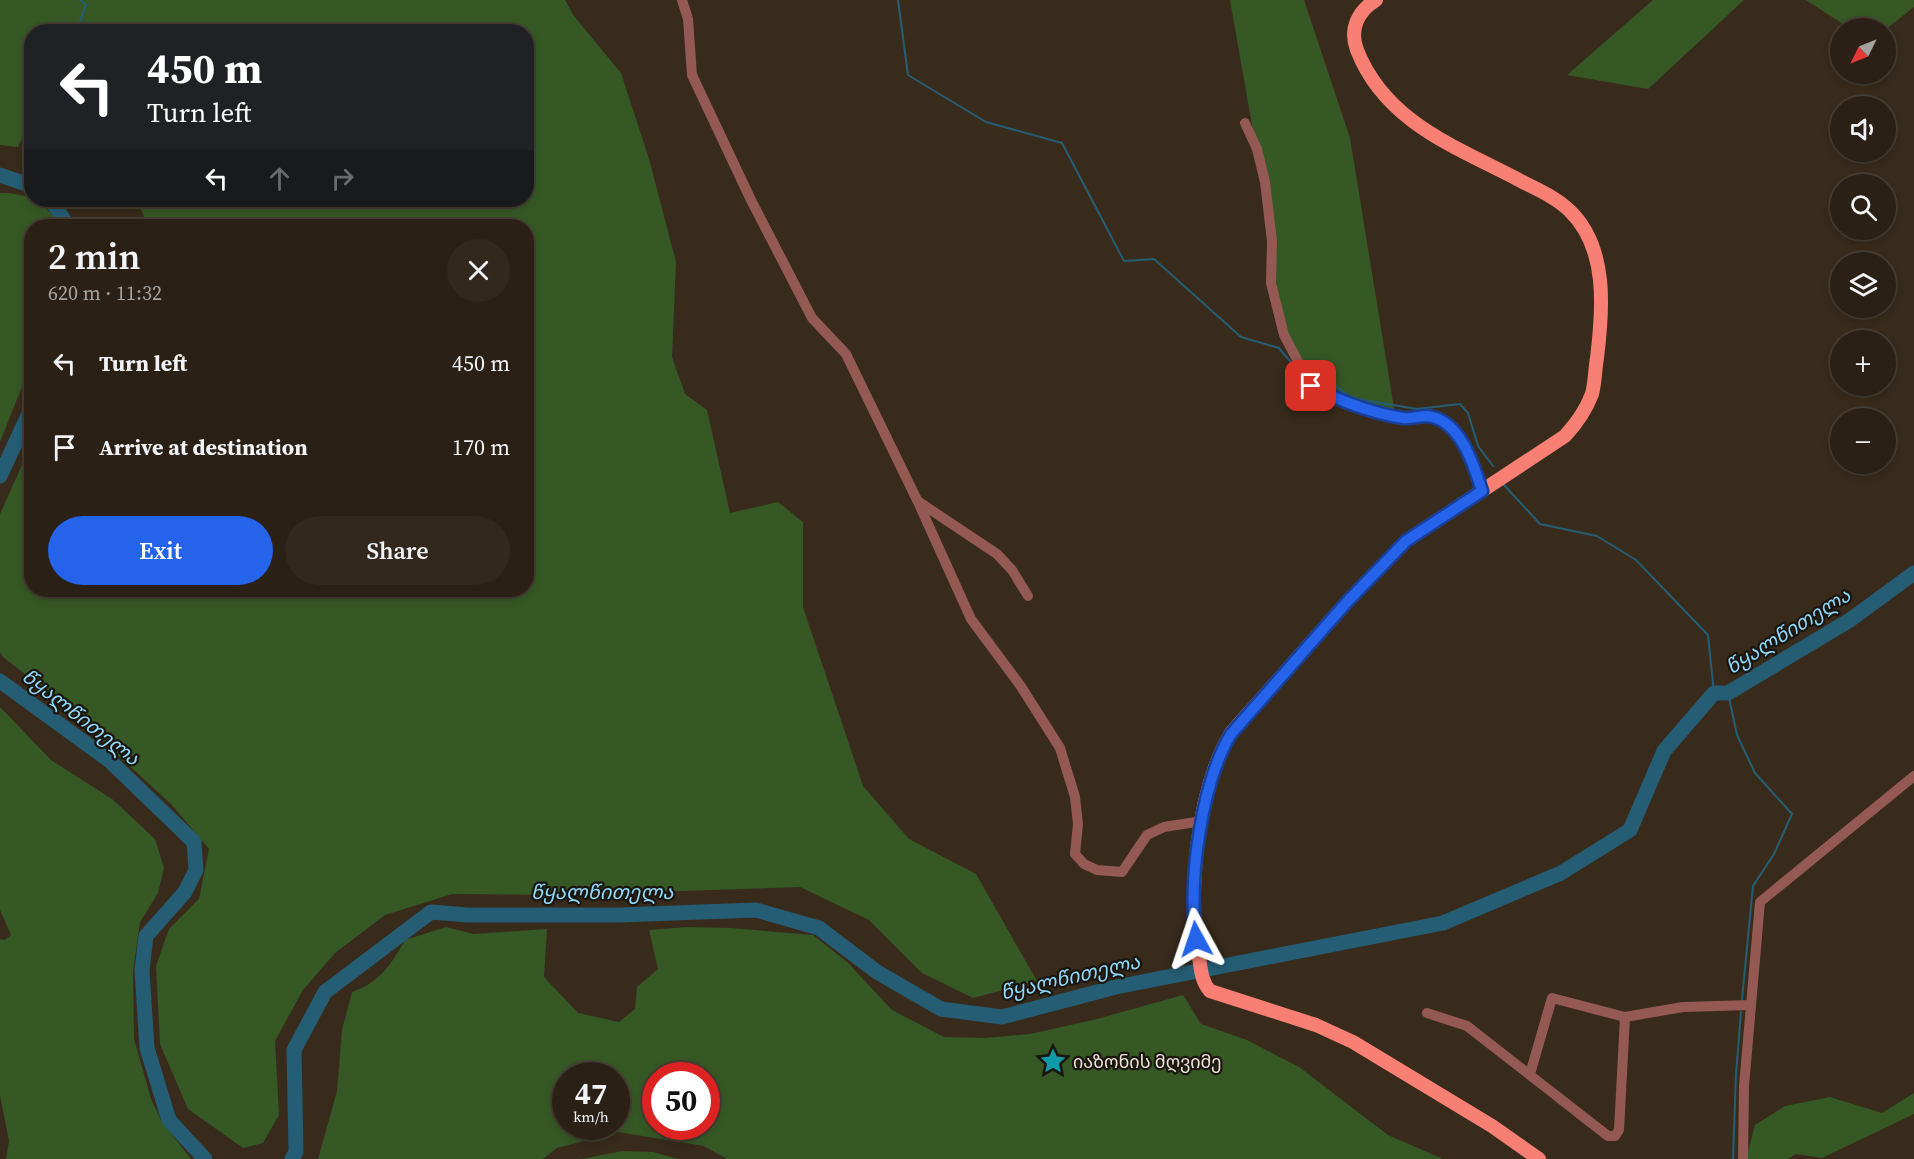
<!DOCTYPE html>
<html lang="en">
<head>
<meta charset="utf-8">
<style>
	body { margin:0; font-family:"Source Serif 4","Noto Sans Georgian",serif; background:#32281e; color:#f1f3f6; height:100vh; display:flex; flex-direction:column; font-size:22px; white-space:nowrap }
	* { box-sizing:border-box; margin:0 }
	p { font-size:20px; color:#a5a3a0 }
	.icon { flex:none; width:33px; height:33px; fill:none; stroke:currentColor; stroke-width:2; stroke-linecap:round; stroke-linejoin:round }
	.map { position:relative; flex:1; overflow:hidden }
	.drawer { position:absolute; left:24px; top:219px; width:510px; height:378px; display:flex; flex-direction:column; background:#2a2015; border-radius:24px; box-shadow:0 3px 9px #0003,0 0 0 2px #463e34 }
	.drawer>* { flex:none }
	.hud { position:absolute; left:24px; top:24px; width:510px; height:183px; border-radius:24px; box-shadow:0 3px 9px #0003,0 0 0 2px #463e34; background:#202124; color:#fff; overflow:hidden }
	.needle { width:39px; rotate:227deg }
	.buttons { position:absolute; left:1830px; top:18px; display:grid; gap:12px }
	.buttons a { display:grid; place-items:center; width:66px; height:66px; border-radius:50%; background:#2a2015; box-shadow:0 3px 9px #0003,0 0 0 2px #463e34; font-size:30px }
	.speed { position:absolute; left:552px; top:1062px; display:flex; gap:12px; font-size:30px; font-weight:700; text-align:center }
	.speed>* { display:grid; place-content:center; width:78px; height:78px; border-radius:50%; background:#2a2015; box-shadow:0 3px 9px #0003,0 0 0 2px #463e34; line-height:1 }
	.speed small { font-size:15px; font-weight:400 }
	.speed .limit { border:9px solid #d22; background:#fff; color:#111 }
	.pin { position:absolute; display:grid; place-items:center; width:51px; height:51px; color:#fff; margin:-26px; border-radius:12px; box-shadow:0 3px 9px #0006 }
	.me { position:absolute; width:66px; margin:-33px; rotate:355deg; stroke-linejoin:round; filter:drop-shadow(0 0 4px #0008) }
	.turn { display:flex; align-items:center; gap:21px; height:126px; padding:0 24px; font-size:27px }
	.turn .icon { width:78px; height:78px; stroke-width:2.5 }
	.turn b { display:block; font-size:42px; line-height:51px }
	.lanes { display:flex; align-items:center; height:57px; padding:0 24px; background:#0003; justify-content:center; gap:30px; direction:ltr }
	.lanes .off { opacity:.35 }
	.round { display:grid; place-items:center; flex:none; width:63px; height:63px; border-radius:32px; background:#32281e }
	.headline { display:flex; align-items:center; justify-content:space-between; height:102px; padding:0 24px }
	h1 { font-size:36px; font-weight:600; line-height:45px }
	.action { display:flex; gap:12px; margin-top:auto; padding:12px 24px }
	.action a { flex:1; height:69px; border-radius:36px; background:#2563eb; color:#fff; font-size:24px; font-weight:600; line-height:69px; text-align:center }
	.action a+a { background:#32281e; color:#f1f3f6 }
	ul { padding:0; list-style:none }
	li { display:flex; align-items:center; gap:18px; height:84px; padding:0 24px }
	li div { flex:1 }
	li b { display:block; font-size:22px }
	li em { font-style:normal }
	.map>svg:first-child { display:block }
	.green { fill:#365825; fill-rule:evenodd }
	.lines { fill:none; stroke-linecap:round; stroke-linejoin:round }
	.stream { stroke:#255d74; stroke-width:2 }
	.river { stroke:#255d74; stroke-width:15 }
	.minor { stroke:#945952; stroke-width:10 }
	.major { stroke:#f87f74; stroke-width:14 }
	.route-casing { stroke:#184099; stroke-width:15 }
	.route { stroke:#2563eb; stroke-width:10 }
	.labels { text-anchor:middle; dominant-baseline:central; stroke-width:4.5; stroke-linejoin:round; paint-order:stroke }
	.poi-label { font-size:18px; fill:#ebe3d9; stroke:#1a150e; text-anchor:start }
	.water-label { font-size:20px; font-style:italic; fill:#8ed8fa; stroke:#1a150e }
</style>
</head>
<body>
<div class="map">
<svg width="1914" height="1159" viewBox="0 0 1914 1159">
	<rect width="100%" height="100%" fill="#382b1c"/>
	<g class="green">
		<polygon points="0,0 565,0 574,16 621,73 649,159 676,262 672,357 685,394 707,410 730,513 778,502 803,522 803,607 863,786 909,839 976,874 1037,981 973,998 922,973 869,920 800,887 565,895 452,894 385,915 335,953 303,990 275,1041 279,1115 263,1143 243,1148 188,1109 160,1044 156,966 169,929 199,899 209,849 171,804 52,695 3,657 0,652 0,514 31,445 32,590 526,590 526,226 148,226 137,200 526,200 526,32 32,32 31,119 18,147 0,145"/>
		<polygon points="1230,0 1304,0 1350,138 1395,414 1346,402 1317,386 1283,338 1268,216"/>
		<polygon points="1653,0 1744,0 1648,89 1567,75"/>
		<polygon points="1806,0 1914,0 1914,7 1886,29 1849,28"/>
		<path d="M0,193C30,193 43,202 62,226H32L31,364L0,442Z"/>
		<polygon points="0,707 51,760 112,799 155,839 164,868 158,893 140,922 133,971 134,1039 151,1099 161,1120 191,1159 6,1159 9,1141 0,1095 0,939 5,940 11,935 0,910"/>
		<path d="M446,927L473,934L547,929L544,977L578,1013L619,1022L635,1009L637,987L658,969L649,930L687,927L731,928L813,935L847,962L892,1010L944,1037L985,1038L1030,1034L1097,1019L1183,995L1201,1024L1247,1040L1299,1067L1388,1135L1443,1159H727L704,1146L618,1132L557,1148L543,1159H318L337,1091L342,1030L352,992C380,982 391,965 405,940ZM566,1076H616V1126H566ZM656,1076H706V1126H656Z"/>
		<polygon points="1914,1093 1914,1114 1822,1158 1796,1154 1788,1159 1746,1159 1755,1125 1785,1106 1830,1097 1882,1113"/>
		<polygon points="623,1151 653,1152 678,1159 581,1159"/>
	</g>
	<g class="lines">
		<g class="stream">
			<polyline points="898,0 908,75 986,122 1062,143 1124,261 1154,259 1241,337 1279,348 1295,367"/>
			<polyline points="76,32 86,5 80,0"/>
			<polyline points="28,184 32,171"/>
			<polyline points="1313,375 1323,377 1352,398 1417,409 1460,404 1468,413 1478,446 1493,466"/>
			<polyline points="1504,485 1540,524 1597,536 1636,560 1708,635 1714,693"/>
			<polyline points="1728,693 1737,735 1755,773 1792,814 1774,854 1753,886 1742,999"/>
			<polyline points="1733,1159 1736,1074 1741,1012"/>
		</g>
		<g class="river">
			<polyline points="0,175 32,186"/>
			<polyline points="51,200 68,226"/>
			<polyline points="0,476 32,407"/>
			<polyline points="0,681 110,761 194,842 196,870 185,892 146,936 142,970 147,1048 169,1120 205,1159"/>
			<polyline points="292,1159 296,1152 294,1050 325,992 431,912 468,915 620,915 756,910 819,928 877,972 941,1009 1002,1017 1116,987 1443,923 1561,873 1630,830 1664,751 1714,693 1728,693 1850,620 1914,573"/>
		</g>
		<g class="minor">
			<polyline points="682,0 688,19 692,75 751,200 812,318 846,354 918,502 971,619 1020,685 1060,748 1075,797 1078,824 1075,854 1084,864 1097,870 1122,872 1147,835 1164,827 1202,821"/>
			<polyline points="1245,123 1257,149 1265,182 1272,241 1271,283 1284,335 1311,386 1345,403 1405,418 1427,416 1438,419 1466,444 1482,491"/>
			<polyline points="919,502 997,554 1012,570 1028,596"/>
			<polyline points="1427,1013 1467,1026 1608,1136 1615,1136 1619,1130 1625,1017"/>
			<polyline points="1530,1074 1552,998 1625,1017 1683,1007 1751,1005"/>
			<polyline points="1743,1159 1744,1086 1760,902 1914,776"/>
		</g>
		<path class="major" d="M1376,0C1358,11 1349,29 1357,50C1385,122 1456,147 1519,180C1536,189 1556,197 1570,211C1608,248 1603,309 1597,358C1595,369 1595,383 1592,394C1586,410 1577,423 1565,436L1406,541L1347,602L1231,733C1197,790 1187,893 1199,957C1201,969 1201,981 1210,991L1316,1025L1353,1042L1492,1126L1539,1159"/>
	</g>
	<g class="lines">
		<g class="route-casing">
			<path id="route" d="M1196,939C1188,881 1201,784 1231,734L1347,602L1406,541L1482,491C1474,465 1460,419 1427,416C1419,416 1411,419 1403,418C1371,413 1340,401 1311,386"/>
		</g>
		<use href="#route" class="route"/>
	</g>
	<defs>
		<g id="sight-bare" transform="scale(2.07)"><path d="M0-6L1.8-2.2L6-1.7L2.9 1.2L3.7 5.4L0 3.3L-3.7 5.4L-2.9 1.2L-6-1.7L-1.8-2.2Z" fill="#0f9aa8" stroke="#1a150e" stroke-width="2.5" paint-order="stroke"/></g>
	</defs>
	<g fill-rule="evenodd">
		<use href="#sight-bare" x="1053" y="1061"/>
	</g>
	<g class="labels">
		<g class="poi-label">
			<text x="1073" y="1061">იაზონის მღვიმე</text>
		</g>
		<g class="water-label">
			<text transform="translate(1788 631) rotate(-32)">წყალწითელა</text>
			<text transform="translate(81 717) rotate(38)">წყალწითელა</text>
			<text x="602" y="892">წყალწითელა</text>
			<text transform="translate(1070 977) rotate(-13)">წყალწითელა</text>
		</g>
	</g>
</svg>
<div class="buttons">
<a><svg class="needle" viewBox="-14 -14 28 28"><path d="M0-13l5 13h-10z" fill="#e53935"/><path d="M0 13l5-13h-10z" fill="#a5a3a0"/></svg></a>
<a><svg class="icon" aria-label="sound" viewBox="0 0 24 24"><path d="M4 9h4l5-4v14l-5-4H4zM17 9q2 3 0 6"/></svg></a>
<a><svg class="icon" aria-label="search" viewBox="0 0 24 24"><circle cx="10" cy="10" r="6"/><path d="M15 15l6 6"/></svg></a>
<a><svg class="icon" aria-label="layers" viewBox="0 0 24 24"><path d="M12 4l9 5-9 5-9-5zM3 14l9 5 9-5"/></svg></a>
<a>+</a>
<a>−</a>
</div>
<div class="speed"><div>47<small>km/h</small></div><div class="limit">50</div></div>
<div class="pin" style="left:1311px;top:386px;background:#d93025"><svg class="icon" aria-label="arrive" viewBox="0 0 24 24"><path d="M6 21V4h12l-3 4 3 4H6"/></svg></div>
<svg class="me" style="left:1196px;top:939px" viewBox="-20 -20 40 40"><path d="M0-17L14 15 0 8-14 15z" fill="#2563eb" stroke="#fff" stroke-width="4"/></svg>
<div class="hud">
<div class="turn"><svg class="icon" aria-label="left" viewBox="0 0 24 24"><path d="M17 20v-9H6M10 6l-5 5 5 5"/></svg><div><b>450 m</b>Turn left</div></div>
<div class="lanes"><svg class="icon" aria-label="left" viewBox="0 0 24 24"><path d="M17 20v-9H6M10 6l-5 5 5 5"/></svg><svg class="icon off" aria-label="ahead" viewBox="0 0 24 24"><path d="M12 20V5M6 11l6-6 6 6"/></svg><svg class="icon off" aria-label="right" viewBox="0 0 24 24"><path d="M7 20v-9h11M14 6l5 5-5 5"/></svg></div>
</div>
<section class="drawer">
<div class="headline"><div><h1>2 min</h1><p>620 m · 11:32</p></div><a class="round"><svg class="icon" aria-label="close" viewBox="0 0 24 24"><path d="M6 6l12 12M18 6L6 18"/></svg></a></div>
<ul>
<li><svg class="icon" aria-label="left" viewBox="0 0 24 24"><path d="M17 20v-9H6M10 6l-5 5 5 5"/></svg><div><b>Turn left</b></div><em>450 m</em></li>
<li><svg class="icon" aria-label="arrive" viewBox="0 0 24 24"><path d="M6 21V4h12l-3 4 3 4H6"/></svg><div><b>Arrive at destination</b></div><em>170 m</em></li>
</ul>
<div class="action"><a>Exit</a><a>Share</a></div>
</section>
</div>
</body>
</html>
